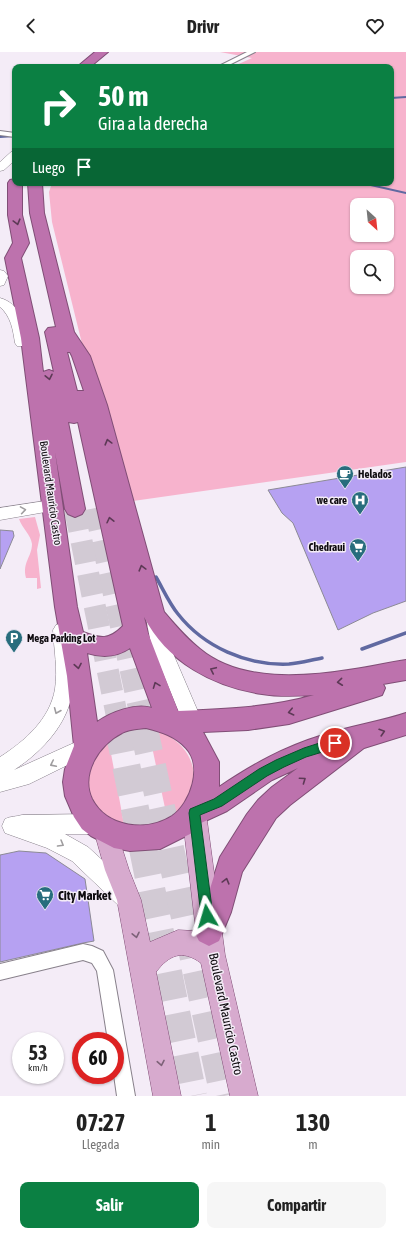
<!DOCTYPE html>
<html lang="es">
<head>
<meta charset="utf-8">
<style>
	body { margin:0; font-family:"Asap Condensed",sans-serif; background:#f6f6f6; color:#222; height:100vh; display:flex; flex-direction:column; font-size:15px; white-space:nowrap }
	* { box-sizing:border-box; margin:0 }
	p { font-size:13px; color:#767676 }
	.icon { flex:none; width:22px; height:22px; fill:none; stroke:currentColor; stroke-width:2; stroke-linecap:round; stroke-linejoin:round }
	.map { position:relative; height:1044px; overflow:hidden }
	.details { display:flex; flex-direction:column; background:#fff; flex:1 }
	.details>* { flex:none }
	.guide { position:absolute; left:12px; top:12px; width:382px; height:122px; border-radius:8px; box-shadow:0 1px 3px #0004; background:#0b8043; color:#fff; overflow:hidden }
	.needle { width:26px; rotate:153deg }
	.buttons { position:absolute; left:350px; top:146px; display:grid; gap:8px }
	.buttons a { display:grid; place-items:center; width:44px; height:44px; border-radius:8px; background:#fff; box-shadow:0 1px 3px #0004; font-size:20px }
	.speed { position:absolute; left:12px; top:980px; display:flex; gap:8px; font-size:20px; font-weight:700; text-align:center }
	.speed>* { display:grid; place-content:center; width:52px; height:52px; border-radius:50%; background:#fff; box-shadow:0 1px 3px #0004; line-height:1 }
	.speed small { font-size:10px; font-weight:400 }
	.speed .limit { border:6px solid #d22; background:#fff; color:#111 }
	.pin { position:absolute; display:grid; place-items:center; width:34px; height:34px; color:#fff; margin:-17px; border:2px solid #fff; border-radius:50%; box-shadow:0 1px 4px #0007 }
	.me { position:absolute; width:44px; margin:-22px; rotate:353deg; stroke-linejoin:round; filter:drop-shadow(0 0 3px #0008) }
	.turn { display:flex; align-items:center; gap:14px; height:84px; padding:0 20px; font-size:18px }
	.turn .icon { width:52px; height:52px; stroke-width:2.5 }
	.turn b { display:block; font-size:28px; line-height:34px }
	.then { display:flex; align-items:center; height:38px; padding:0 20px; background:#0003; gap:8px; font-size:15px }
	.eta { display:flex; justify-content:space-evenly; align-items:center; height:68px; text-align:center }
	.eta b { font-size:24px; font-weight:700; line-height:28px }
	.cta { display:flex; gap:8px; margin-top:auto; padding:8px 20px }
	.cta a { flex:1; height:46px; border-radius:8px; background:#0b8043; color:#fff; font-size:16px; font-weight:700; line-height:46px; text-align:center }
	.cta a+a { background:#f6f6f6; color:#222 }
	header { display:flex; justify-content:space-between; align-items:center; height:52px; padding:0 20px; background:#fff; font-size:18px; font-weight:700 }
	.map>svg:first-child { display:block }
	.green { fill:#f7b3cd; fill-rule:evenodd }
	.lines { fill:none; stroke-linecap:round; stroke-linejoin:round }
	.stream-far1 { stroke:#6069a1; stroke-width:2 }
	.stream { stroke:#6069a1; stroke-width:3.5 }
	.building { fill:#b6a1f2; stroke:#8c8a95 }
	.highway-tunnel-far1 { stroke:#d2cad4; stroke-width:22; stroke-dasharray:22 11; stroke-linecap:butt }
	.highway-tunnel { stroke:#d2cad4; stroke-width:28; stroke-dasharray:28 14; stroke-linecap:butt }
	.street-casing { stroke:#88818b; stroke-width:2 }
	.secondary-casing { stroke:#88818b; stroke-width:1 }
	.primary-casing { stroke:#804e76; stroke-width:1 }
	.highway-casing { stroke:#804e76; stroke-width:2 }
	.street { fill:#fff; fill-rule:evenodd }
	.secondary { fill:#fff; fill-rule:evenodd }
	.primary { fill:#d7aace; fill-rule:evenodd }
	.highway { fill:#bd72ad; fill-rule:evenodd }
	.oneway { stroke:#5d3956 }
	.oneway2 { stroke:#9f9d9f }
	.oneway3 { stroke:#7d6278 }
	.route { fill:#0b8043; stroke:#07532c }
	.labels { text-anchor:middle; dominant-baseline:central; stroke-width:3; stroke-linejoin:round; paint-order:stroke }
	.poi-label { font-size:11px; font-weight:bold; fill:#0e0b0f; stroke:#f4ecf7; text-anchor:start }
	.street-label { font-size:11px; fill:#0e0b0f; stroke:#f4ecf7 }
	.near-poi-label { font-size:13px; font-weight:bold; fill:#0e0b0f; stroke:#f4ecf7; text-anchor:start }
	.near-street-label { font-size:13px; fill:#0e0b0f; stroke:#f4ecf7 }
</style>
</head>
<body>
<header><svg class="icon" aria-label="back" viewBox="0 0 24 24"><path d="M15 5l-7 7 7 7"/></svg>Drivr<svg class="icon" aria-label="heart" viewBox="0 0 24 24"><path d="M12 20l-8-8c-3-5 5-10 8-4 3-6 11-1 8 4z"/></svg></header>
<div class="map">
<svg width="406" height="1044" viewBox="0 0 406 1044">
	<rect width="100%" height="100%" fill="#f4ecf7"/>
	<g class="green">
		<path d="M220,0H406V410L133,449L90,324L52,170L49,140L52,131H391V15H232L252,6ZM357,153H387V183H357ZM357,205H387V235H357Z"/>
		<path d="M35,465L40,483L37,498L41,536L37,537V526H26C22,510 32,505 32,492C31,483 22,476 19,467Z"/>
		<path d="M148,676C186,684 208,720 184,755C180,761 173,765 168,770Z"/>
		<polygon points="108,685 125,778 96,765 82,727"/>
	</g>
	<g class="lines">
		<g class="stream-far1">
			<polyline points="391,46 406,45"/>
			<polyline points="0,85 15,84"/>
			<polyline points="362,131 406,141"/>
		</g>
		<g class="stream">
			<path d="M156,525C163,537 169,551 178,562C204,595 247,614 289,612C300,611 311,608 322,606"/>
			<polyline points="362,597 406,581"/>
		</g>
	</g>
	<g class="building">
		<polygon points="406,415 406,549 373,561 338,578 293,471 282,461 268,438"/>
		<polygon points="0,478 13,479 14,484 0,517"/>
		<polygon points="19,799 46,801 85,827 94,889 83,891 0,910 0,803"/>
	</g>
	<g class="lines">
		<g class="highway-tunnel-far1">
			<polyline points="95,456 143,674"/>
			<polyline points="75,457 119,674"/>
		</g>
		<g class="highway-tunnel">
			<polyline points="118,673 193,1044"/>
			<polyline points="143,673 224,1044"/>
		</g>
		<g class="street-casing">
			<g id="street">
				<polygon points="247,0 255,0 225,15 217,15"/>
				<polygon points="0,79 15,81 15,85 0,83"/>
				<polygon points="83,892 92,894 103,899 113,918 135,1044 117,1044 114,1023 115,1023 115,989 108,989 97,919 92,911 83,908 0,928 0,912"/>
			</g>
		</g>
		<g class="secondary-casing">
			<g id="secondary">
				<polygon points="15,99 15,108 4,118 0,119 0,110 11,100"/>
				<polygon points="0,218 4,219 8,224 4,233 0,234"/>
				<path d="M0,246C20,251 25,273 29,291L27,294H17L15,291C13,278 11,264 0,255Z"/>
				<polygon points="45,449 51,451 53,455 51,459 0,468 0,456"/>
				<polygon points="155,559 161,561 164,566 169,592 202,669 199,675 192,678 185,675 151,592 146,566 149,561"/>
				<path d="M62,571L68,573L71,578C72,597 76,617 73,636C69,671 43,699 14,718L87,685L94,688L97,694L94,700L29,732L0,740V705C25,689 50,667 55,637C58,618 54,597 53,578L56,573Z"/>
				<path d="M97,762L104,765L107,772L104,779L97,782H65L88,795L134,837L137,845L134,853L126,856L118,853L72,809L47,796L5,781L2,774L5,767C11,764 16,765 22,763Z"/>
			</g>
		</g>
		<g class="primary-casing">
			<path id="primary" d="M194,750L202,753L206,761L225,903L258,1044H230L201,911C182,897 169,903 156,920L181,1044H153L117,848L105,818L94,779L98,771L106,768L114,771L129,818L141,848L150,890L178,878L196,879L182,761L186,753Z"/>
		</g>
		<g class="highway-casing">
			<g id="highway">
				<polygon points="95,0 108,0 90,15 77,15"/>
				<path d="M15,127V131H22V163L29,191L21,206L39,286L43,320L49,318L54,320L45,280L48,276L56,275L30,161L28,131H42L44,161L74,280L90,304L107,353L164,560C175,573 186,586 200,597C241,631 306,625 355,617C372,615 389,610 406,608V628L383,632L385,636L382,643L373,646L289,672L248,678L203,680L219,710V735C253,712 284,695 323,683C350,674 379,670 406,661V683L364,696L290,753L276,766L242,820L231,860L219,889L209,894L199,889L194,879L203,859L220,805L247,762L258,748L272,735L298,716L272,728L227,759L201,771L192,781L160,797L130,799L114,796L91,784L82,777L74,765L65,744L63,730L65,717L74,694L67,624L55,555L21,286L5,206L13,191L8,163V131L10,128ZM67,300H70L72,304L84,339H77ZM68,370L74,371L78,370L123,574C109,588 101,587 83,580L77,555L55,400L65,457L68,462L75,465L82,462L85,457ZM144,565C167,610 214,635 262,642C279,645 297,644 314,643C269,656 224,657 178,659L148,581ZM130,596L152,656C135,651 111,660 97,670L87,601C103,606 117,605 130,596ZM146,676C162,680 175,684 186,696C203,714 191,751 172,764C147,780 107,776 92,747C80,721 100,692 122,681C129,677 138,677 146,676Z"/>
			</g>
		</g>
		<use href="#street" class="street"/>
		<use href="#secondary" class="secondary"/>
		<use href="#primary" class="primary"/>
		<use href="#highway" class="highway"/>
	</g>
	<defs><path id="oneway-chevron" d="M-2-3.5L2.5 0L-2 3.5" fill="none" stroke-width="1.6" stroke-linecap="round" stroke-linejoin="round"/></defs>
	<g class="oneway">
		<use href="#oneway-chevron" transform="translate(17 170) rotate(75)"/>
		<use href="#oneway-chevron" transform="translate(49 325) rotate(78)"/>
		<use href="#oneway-chevron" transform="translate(108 390) rotate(-105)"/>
		<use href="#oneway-chevron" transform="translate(110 468) rotate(-103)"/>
		<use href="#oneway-chevron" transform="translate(142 516) rotate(-105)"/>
		<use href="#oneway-chevron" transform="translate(78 614) rotate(80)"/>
		<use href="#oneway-chevron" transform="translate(213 618) rotate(-155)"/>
		<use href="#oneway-chevron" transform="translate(340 630) rotate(174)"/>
		<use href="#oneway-chevron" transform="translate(156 633) rotate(-111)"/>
		<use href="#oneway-chevron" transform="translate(291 660) rotate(167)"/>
		<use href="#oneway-chevron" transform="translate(382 680) rotate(-17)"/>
		<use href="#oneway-chevron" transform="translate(303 728) rotate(-35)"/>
		<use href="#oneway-chevron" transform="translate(226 829) rotate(-75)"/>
	</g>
	<g class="oneway2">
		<use href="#oneway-chevron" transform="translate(23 458) rotate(-9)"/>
		<use href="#oneway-chevron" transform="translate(57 659) rotate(113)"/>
		<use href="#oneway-chevron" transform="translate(53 712) rotate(154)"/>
		<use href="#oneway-chevron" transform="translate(61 792) rotate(30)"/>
	</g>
	<g class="oneway3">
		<use href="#oneway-chevron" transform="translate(136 883) rotate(78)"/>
		<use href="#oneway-chevron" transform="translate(161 1011) rotate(79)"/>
	</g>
	<polygon class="route" points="335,686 339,688 340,691 339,695 306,705 284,715 267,724 222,754 200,763 213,864 211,868 207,869 202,868 201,864 189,761 190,757 214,747 259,717 276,708 304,696"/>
	<defs>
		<g id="cafe-pin" transform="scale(0.9)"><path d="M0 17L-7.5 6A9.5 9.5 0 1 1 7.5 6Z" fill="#286d7d" stroke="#f4ecf7"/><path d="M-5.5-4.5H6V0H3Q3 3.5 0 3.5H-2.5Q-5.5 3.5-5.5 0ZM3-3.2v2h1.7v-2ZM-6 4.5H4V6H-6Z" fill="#fff"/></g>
		<g id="hospital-pin" transform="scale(0.9)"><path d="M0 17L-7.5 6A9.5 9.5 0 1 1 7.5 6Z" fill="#286d7d" stroke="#f4ecf7"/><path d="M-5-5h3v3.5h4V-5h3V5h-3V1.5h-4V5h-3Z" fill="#fff"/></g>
		<g id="supermarket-pin" transform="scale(0.9)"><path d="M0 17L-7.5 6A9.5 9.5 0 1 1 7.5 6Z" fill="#286d7d" stroke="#f4ecf7"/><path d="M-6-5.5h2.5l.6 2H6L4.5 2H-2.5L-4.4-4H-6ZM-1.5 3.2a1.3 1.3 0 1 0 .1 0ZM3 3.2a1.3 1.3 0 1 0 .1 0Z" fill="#fff"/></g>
		<g id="parking-pin" transform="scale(0.9)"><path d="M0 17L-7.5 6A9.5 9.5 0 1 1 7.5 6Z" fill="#286d7d" stroke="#f4ecf7"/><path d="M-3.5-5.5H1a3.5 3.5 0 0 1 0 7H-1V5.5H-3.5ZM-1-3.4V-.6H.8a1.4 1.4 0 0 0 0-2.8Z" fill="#fff"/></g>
	</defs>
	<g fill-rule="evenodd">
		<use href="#cafe-pin" x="345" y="422"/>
		<use href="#hospital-pin" x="360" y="448"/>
		<use href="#supermarket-pin" x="358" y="495"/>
		<use href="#parking-pin" x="14" y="586"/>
		<use href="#supermarket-pin" x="45" y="843"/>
	</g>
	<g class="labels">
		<g class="poi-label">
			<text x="358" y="422">Helados</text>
			<text x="347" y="448" text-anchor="end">we care</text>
			<text x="345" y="495" text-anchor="end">Chedraui</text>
			<text x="27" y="586">Mega Parking Lot</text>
		</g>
		<g class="street-label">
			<text transform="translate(51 441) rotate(82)">Boulevard Mauricio Castro</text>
		</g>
		<g class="near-poi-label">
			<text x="58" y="843">City Market</text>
		</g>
		<g class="near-street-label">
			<text transform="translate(226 962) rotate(78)">Boulevard Mauricio Castro</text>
		</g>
	</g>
</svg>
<div class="buttons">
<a><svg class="needle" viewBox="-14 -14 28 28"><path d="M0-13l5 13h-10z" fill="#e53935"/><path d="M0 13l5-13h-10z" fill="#767676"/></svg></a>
<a><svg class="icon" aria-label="search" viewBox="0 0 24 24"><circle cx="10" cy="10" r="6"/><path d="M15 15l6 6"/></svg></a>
</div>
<div class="speed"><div>53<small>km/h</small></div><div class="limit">60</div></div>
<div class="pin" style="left:335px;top:691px;background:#d93025"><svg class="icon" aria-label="arrive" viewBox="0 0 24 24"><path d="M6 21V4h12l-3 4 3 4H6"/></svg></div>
<svg class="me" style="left:207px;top:864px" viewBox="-20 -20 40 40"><path d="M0-17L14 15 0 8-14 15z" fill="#0b8043" stroke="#fff" stroke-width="4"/></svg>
<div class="guide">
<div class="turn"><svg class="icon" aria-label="right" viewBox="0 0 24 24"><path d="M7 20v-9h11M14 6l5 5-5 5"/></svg><div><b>50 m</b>Gira a la derecha</div></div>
<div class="then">Luego<svg class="icon" aria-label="arrive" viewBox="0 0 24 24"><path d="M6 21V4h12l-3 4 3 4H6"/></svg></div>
</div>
</div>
<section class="details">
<div class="eta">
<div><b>07:27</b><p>Llegada</p></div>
<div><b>1</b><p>min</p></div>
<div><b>130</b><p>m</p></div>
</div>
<div class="cta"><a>Salir</a><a>Compartir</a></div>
</section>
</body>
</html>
